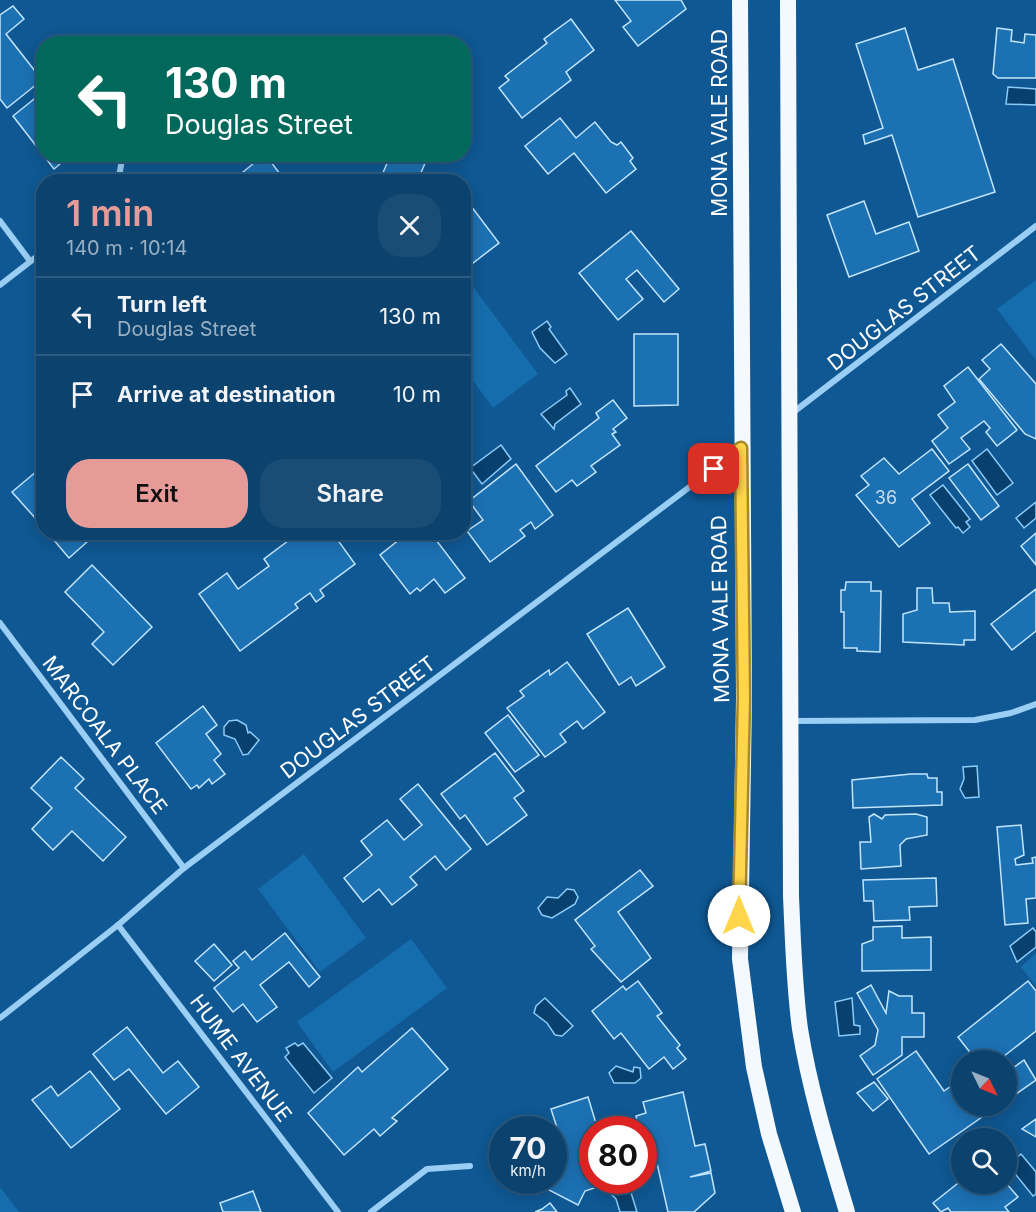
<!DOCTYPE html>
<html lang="en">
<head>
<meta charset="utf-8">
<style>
	body { margin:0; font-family:Inter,sans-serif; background:#194d76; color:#f1f3f6; height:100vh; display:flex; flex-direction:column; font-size:22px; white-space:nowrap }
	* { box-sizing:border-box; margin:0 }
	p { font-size:20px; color:#9ab0c2 }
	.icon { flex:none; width:33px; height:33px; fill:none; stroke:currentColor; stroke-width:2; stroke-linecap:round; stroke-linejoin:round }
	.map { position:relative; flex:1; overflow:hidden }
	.drawer { position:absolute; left:36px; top:174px; width:435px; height:366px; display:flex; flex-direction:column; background:#0b426e; border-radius:24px; box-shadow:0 3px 15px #0003,0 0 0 2px #2b5b81 }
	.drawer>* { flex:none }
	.banner { position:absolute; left:36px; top:36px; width:435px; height:126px; border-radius:24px; box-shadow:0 3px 15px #0003,0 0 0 2px #2b5b81; background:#00695c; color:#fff; overflow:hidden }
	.needle { width:39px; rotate:133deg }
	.tools { position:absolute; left:951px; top:1050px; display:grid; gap:12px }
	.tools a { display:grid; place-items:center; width:66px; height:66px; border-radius:50%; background:#0b426e; box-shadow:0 3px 15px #0003,0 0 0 2px #2b5b81; font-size:30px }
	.speed { position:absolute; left:489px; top:1116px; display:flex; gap:12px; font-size:30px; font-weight:700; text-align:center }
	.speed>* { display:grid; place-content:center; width:78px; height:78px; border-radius:50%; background:#0b426e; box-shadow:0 3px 15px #0003,0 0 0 2px #2b5b81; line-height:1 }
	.speed small { font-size:15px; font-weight:400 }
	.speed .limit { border:9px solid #d22; background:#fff; color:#111 }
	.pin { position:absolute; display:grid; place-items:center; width:51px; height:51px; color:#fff; margin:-26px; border-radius:12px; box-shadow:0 3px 9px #0006 }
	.me { position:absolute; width:66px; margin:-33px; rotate:0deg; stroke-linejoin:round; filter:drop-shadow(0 0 4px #0008) }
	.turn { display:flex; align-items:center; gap:21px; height:126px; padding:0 30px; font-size:27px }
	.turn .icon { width:78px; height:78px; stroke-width:2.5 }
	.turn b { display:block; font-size:42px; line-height:51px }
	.round { display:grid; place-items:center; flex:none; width:63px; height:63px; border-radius:24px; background:#194d76 }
	.summary { display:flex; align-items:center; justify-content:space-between; height:102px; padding:0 30px }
	h1 { font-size:36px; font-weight:600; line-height:45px; color:#e69b98 }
	.action { display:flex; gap:12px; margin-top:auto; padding:12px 30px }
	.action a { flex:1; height:69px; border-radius:24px; background:#e69b98; color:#111; font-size:24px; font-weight:600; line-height:69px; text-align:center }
	.action a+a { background:#194d76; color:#f1f3f6 }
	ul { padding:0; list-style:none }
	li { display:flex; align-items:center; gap:18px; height:78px; padding:0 30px; border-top:2px solid #2b5b81 }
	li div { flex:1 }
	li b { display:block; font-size:22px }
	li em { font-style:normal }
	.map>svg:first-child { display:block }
	.green { fill:#166dad }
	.water { fill:#08406e; stroke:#8ccbf8; stroke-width:1.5 }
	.building { fill:#1c71b3; stroke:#c2e5fe; stroke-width:1.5 }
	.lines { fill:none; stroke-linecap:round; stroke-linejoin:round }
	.minor { stroke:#9bcef4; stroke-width:6 }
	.trunk { stroke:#f4f9ff; stroke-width:16 }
	.route-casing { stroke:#a68a30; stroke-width:15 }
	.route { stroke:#ffd54a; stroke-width:10 }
	.labels { text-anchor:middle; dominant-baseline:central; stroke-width:6; stroke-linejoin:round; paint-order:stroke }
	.number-label { font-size:18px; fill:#c6dcec }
	.street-label { font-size:21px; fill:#fff; stroke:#0f5893 }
</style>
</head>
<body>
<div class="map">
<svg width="1036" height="1212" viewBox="0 0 1036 1212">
	<rect width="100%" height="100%" fill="#0f5893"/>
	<g class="green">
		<polygon points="1036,280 1036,360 997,309"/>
		<polygon points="474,288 538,374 493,408 464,368 464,296"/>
		<polygon points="304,854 366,938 320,972 258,889"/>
		<polygon points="411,939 447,988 333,1072 297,1022"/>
		<polygon points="1036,953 1036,986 1021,967"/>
		<polygon points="0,1187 19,1212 0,1212"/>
	</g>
	<g class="water">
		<polygon points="1008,87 1036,89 1036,105 1006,104"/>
		<polygon points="547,321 551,327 549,329 567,354 555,363 540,348 532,332"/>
		<polygon points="570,388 581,404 555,424 554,429 541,414 567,395 566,391"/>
		<polygon points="501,445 511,459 482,484 470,468"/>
		<polygon points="987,449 1013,483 997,495 972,461"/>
		<polygon points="943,485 970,519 966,522 970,527 963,533 958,527 956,528 930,495"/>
		<polygon points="1036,502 1036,518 1024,528 1016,518"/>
		<polygon points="237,720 246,725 248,733 250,732 259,740 248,754 243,755 235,739 224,735 224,727 229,721"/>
		<polygon points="977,766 979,797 965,798 960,789 964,779 963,767"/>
		<polygon points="567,889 574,890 578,897 575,904 552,918 542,915 538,908 547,897 558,898"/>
		<polygon points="1033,928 1036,932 1036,947 1017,962 1010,946"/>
		<polygon points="545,998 573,1026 562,1036 555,1035 547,1023 534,1013 536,1006"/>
		<polygon points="852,998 854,1025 860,1026 860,1034 839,1036 835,1002"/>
		<polygon points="295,1043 298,1046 303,1043 332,1078 314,1093 285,1057 289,1053 286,1048"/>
		<polygon points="616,1066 633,1072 634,1067 640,1068 641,1078 635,1083 614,1083 609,1073"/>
		<polygon points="1021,1154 1036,1172 1036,1194 1033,1196 1008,1165"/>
		<polygon points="629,1186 637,1212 620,1212 616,1199 609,1192"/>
	</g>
	<g class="building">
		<polygon points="615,0 681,0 686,9 638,46 623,27 631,21"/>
		<polygon points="13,6 24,19 6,34 42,80 7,108 0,99 0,15"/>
		<polygon points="571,19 594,50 566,72 571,80 522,118 499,88 509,80 505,76 547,43 544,39"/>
		<polygon points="905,28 918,70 953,59 995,192 918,217 892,135 865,144 863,135 883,128 856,44"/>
		<polygon points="997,28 1012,30 1011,41 1024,43 1025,34 1036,35 1036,78 998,78 993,74"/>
		<polygon points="44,91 44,154 72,154 54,169 13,116"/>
		<polygon points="560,118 576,138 595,122 611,142 617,145 621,142 633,158 630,161 636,169 606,193 574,153 548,174 525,146"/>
		<polygon points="265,154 286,182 251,182 243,172"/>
		<polygon points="391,154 429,154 417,182 379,182"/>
		<polygon points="864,201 876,234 909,222 919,251 849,277 827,215"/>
		<polygon points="471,206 499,243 464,270 464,211"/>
		<polygon points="631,231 679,289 664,302 637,270 626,279 643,299 618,320 579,273"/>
		<polygon points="634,334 678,334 678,405 634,406"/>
		<polygon points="1001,344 1036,384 1036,439 1025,434 979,379 990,369 982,360"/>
		<polygon points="968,367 1017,430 997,446 986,432 990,428 984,421 961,438 970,449 949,464 932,441 948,428 938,415 955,402 944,386"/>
		<polygon points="613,400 627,418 613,429 616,432 612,434 620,445 591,466 596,472 577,486 572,480 556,492 536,466 599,418 596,413"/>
		<polygon points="932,449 949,471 912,499 930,523 899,547 856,495 869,485 861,476 884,458 899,474"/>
		<polygon points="516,464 553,515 535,529 531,522 520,530 525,536 490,562 467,531 483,520 469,501"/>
		<polygon points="968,464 999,506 981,520 949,478"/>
		<polygon points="44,465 44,528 12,492"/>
		<polygon points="47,532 96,532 97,533 69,558"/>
		<polygon points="300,532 332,532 355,564 320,590 324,596 316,602 310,593 295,604 298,608 240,651 199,594 227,573 238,589 269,566 264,559"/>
		<polygon points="409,532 430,532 465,578 445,593 434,579 420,591 417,588 410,594 380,555"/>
		<polygon points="1036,533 1036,565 1021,546"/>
		<polygon points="92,565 152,627 113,665 92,644 104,632 65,592"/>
		<polygon points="846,582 871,582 871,591 881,591 880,652 857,651 857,648 844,648 844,612 841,612 841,590 845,590"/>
		<polygon points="917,588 932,588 933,603 949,603 950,612 975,611 975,640 964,640 964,645 903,642 903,614 917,610"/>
		<polygon points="1036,589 1036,631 1012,650 991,624"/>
		<polygon points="628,608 665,667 636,686 631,677 619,685 587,634"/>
		<polygon points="567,662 605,712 583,729 577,721 560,734 566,742 545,757 507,708 524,696 520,691 549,670 550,675"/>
		<polygon points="203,706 217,725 206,734 221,754 214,760 225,774 212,784 209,779 199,788 197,785 191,789 156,743"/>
		<polygon points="508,715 539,755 515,772 485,733"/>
		<polygon points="495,753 524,791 514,798 527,815 487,845 465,815 460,819 441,794"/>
		<polygon points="61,757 84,779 75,788 126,837 103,861 72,831 53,850 32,829 52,808 31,788"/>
		<polygon points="911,774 927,774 928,778 937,778 937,792 942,792 942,805 853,808 852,780"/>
		<polygon points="418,784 471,849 446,870 435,856 410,877 417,885 392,905 379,889 363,902 344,878 372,855 361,841 387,820 404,840 422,825 400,799"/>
		<polygon points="874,814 882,819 885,815 916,814 927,817 927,835 906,839 900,845 901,866 861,869 860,842 871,842 869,817"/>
		<polygon points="1021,825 1024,855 1015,859 1016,865 1033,863 1032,858 1036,857 1036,898 1026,899 1028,923 1005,925 997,827"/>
		<polygon points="640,870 653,886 618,912 651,958 621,982 591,949 595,946 575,920"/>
		<polygon points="936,878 937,906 909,907 910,920 874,921 873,901 864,901 863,880"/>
		<polygon points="902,926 902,938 931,937 931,970 862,971 862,944 873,940 873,927"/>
		<polygon points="285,933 320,977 309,987 289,962 260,985 277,1007 257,1022 243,1004 233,1012 214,988 239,968 233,961 245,951 252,960"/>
		<polygon points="214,944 232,965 214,981 195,961"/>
		<polygon points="638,981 662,1013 657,1016 680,1045 677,1048 686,1059 673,1069 664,1057 649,1069 621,1033 614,1039 592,1011 623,986 626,990"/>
		<polygon points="1028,981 1036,991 1036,1031 999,1060 976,1060 958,1037"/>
		<polygon points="871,985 886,1013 889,991 899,996 912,996 912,1013 924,1013 924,1037 902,1037 902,1055 873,1075 860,1056 875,1045 878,1030 857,993"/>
		<polygon points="127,1027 163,1073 178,1061 199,1087 166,1114 129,1069 114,1080 93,1054"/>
		<polygon points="412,1028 448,1069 392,1118 397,1121 380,1136 374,1129 344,1155 308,1113 358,1067 362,1072"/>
		<polygon points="916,1051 944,1091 957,1082 962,1087 962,1106 974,1106 982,1117 929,1154 877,1079"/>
		<polygon points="1024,1060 1036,1080 1006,1101 1006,1073"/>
		<polygon points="90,1071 120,1109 71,1148 32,1100 51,1086 58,1096"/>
		<polygon points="874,1082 888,1099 873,1111 857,1093"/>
		<polygon points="683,1092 695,1146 705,1144 711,1171 690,1177 711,1173 715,1193 694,1212 668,1212 656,1159 646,1161 644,1130 639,1130 636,1116 646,1113 643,1102"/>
		<polygon points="588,1097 598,1130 592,1130 592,1180 612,1182 585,1191 578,1205 549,1190 566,1156 551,1109"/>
		<polygon points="1036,1119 1036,1137 1022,1129"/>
		<polygon points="962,1180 962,1184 1006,1183 1018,1197 1005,1207 1009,1212 951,1212 948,1208 941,1212 933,1203"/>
		<polygon points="253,1191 261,1212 223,1212 220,1203"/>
		<polygon points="550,1203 557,1212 535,1212 542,1209"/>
	</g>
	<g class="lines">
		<g class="minor">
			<polyline points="118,182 123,154"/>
			<polyline points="0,221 30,261"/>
			<polyline points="0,285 44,251"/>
			<polyline points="791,414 1036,226"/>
			<polyline points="0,623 184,868"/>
			<polyline points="792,721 975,720 1011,713 1036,704"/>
			<polyline points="118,925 338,1212"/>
			<polyline points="0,1018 118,925 184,868 740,449"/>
			<polyline points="371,1212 427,1169 470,1166"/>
		</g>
		<g class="trunk">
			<polyline points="740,0 744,698 740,959 754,1067 769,1134 793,1212"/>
			<path d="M788,0L791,896C793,940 794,985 800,1029C810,1091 829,1152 847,1212"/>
		</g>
	</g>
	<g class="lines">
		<g class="route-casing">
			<polyline id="route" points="714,469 741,448 744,698 739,916"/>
		</g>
		<use href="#route" class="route"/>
	</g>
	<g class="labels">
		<g class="number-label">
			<text x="886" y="497">36</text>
		</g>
		<g class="street-label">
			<text transform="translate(719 123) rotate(-90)">MONA VALE ROAD</text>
			<text transform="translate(904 308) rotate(-38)">DOUGLAS STREET</text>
			<text transform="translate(720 609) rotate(-91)">MONA VALE ROAD</text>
			<text transform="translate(358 717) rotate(-37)">DOUGLAS STREET</text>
			<text transform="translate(105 735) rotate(53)">MARCOALA PLACE</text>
			<text transform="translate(241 1058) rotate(53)">HUME AVENUE</text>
		</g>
	</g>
</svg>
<div class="tools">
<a><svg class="needle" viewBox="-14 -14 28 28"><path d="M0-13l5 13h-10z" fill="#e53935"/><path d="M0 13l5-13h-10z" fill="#9ab0c2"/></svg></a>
<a><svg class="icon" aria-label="search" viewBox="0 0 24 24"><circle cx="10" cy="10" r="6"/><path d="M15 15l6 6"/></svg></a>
</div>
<div class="speed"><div>70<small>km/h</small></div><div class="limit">80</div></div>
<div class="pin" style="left:714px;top:469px;background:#d93025"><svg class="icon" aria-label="arrive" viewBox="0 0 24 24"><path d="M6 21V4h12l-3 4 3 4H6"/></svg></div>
<svg class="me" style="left:739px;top:916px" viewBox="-20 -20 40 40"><circle r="19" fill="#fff"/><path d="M0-13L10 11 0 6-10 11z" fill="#ffd54a"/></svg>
<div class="banner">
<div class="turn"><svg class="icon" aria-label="left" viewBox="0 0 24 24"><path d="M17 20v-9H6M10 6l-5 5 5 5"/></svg><div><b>130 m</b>Douglas Street</div></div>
</div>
<section class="drawer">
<div class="summary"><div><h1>1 min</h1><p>140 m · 10:14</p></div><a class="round"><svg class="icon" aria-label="close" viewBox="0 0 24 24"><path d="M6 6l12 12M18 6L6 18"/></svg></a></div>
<ul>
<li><svg class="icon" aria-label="left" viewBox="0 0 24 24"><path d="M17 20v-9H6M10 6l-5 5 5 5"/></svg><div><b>Turn left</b><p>Douglas Street</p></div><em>130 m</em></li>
<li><svg class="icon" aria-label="arrive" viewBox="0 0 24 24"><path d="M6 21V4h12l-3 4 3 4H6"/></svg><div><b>Arrive at destination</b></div><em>10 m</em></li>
</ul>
<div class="action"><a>Exit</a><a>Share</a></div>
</section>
</div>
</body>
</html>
